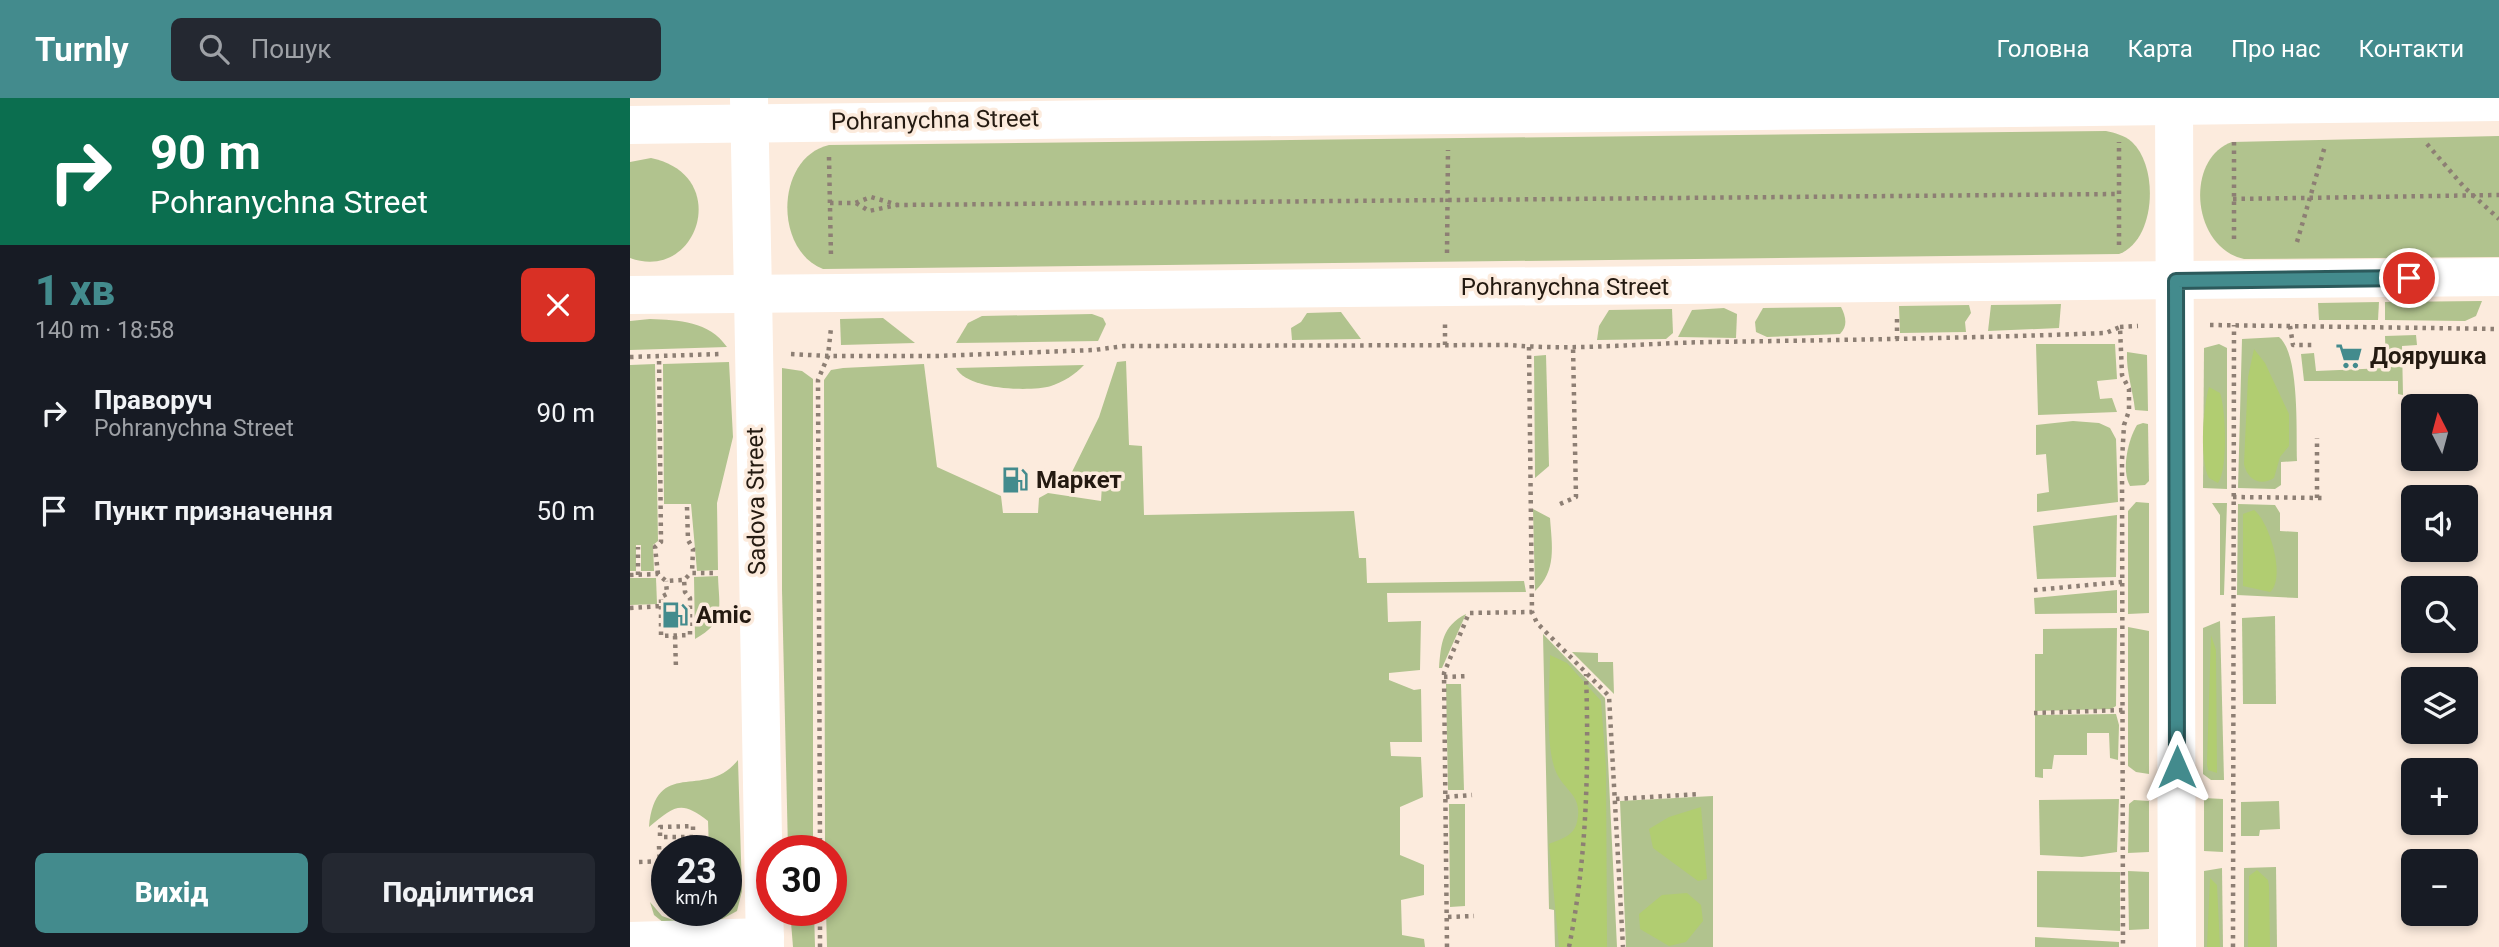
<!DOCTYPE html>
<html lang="uk">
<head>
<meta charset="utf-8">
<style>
	body { margin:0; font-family:Roboto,sans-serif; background:#242831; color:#f1f3f6; height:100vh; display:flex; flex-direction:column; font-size:26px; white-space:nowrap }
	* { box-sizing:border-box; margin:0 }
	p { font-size:23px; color:#9ea1a6 }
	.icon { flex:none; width:38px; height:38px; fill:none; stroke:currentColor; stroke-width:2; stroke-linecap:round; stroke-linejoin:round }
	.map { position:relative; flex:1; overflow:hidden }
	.drawer { display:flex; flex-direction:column; background:#171b24; width:630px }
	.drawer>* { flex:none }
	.guide { background:#0b6e4f; color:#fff; overflow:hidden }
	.needle { width:46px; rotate:354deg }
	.controls { position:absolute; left:1771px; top:296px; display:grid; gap:14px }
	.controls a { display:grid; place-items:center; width:77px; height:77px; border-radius:10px; background:#171b24; box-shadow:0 4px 10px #0003; font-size:35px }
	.speed { position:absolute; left:21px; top:737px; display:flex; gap:14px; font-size:35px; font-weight:700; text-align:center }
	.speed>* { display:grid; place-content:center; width:91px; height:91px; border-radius:50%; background:#171b24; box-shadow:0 4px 10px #0003; line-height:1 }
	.speed small { font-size:18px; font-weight:400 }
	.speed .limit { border:10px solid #d22; background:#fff; color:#111 }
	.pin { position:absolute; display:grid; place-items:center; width:60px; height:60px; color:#fff; margin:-30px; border:4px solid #fff; border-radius:50%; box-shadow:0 2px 7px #0007 }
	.me { position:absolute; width:77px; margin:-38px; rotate:0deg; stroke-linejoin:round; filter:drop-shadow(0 0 5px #0008) }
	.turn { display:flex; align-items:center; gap:24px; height:147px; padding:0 35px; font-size:32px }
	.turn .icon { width:91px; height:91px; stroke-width:2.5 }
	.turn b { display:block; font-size:49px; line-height:60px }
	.round { display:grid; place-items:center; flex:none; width:74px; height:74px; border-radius:10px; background:#242831 }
	.overview { display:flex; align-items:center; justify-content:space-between; height:119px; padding:0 35px }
	h1 { font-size:42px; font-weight:800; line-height:52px; color:#438b8d }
	.button { display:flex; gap:14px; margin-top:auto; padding:14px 35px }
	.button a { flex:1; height:80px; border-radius:10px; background:#438b8d; color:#fff; font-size:28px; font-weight:800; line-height:80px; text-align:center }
	.button a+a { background:#242831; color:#f1f3f6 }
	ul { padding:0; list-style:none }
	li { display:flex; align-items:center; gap:21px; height:98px; padding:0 35px }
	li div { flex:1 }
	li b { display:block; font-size:26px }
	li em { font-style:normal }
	header { display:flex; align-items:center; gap:42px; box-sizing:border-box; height:98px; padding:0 35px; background:#438b8d; color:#fff }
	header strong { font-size:33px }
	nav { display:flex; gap:38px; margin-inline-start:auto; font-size:24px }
	.search { width:490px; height:63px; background:#242831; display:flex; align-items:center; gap:18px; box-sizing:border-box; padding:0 24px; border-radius:10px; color:#9ea1a6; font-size:26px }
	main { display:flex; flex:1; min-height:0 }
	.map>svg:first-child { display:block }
	.green { fill:#b1c38e }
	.forest { fill:#b1cd71 }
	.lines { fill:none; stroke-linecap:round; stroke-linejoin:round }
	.path { stroke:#8d7f74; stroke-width:4.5; stroke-dasharray:3.5 5; stroke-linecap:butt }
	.minor { stroke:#fff; stroke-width:38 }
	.major { stroke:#fff; stroke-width:38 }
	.route-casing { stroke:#2c5a5c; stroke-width:18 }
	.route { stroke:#438b8d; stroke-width:12 }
	.labels { text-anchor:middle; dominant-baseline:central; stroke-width:7; stroke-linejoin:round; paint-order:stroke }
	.street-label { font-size:24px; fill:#241a11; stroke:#fcebdd }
	.poi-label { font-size:24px; font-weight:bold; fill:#241a11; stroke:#fcebdd; text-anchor:start }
</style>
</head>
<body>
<header>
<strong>Turnly</strong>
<div class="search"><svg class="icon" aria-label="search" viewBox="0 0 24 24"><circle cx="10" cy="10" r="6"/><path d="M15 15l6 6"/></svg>Пошук</div>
<nav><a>Головна</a><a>Карта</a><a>Про нас</a><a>Контакти</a></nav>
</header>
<main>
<section class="drawer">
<div class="guide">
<div class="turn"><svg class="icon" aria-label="right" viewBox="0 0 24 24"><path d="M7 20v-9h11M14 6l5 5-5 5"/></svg><div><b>90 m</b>Pohranychna Street</div></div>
</div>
<div class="overview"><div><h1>1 хв</h1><p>140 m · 18:58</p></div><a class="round" style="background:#d93025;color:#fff"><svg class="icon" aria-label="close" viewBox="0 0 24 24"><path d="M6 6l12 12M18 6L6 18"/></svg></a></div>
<ul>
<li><svg class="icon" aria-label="right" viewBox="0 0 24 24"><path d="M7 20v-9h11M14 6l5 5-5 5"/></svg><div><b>Праворуч</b><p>Pohranychna Street</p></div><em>90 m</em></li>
<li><svg class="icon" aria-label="arrive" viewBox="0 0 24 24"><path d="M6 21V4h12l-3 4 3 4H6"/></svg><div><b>Пункт призначення</b></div><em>50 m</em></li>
</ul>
<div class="button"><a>Вихід</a><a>Поділитися</a></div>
</section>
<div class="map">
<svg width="1869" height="849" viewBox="0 0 1869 849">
	<rect width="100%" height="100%" fill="#fcebdd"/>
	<g class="green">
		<path d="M1476,33C1485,35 1494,37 1502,44C1529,69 1526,142 1489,156L193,171C144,152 145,60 199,47Z"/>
		<path d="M1869,38V159L1614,161C1562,150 1554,61 1602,44Z"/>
		<path d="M21,60C103,77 68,185 0,160V64Z"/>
		<polygon points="1852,203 1846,218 1835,223 1755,222 1755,204"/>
		<polygon points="1749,204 1748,222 1689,222 1688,205"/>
		<polygon points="1431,206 1429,230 1358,233 1361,207"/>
		<polygon points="1339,207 1341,215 1335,224 1336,234 1270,235 1269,208"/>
		<path d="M1211,209C1216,219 1218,228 1210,236L1137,239L1126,234L1125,224L1133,210Z"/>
		<polygon points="1094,210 1107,216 1106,240 1048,239 1062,212"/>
		<polygon points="1042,211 1043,235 1036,241 967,242 969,228 979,212"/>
		<polygon points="711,214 731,241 662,242 661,230 671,224 677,215"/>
		<polygon points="462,216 473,220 476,226 468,243 326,245 338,225 352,218"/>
		<polygon points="253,220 285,245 211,247 210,221"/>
		<path d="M20,221C49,222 79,223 97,249L0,252V223Z"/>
		<polygon points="1786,237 1787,247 1772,248 1773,297 1768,296 1768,283 1674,283 1671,256 1684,255 1686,273 1756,270 1755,238"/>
		<path d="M1649,239C1670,256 1666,335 1667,363L1651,364V387L1645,391L1608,390L1612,241Z"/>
		<polygon points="1406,246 1485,246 1487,281 1467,283 1470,301 1482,300 1487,314 1408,317"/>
		<polygon points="1589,246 1597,250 1597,391 1573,390 1574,250"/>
		<path d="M1497,254L1517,257L1518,313L1505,312C1503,292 1496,274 1497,254Z"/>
		<polygon points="916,257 919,368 905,380 904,258"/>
		<polygon points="496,263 499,347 512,348 514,417 724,413 729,460 736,460 737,485 894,483 896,494 757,495 758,524 791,523 790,572 759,575 759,582 784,592 791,591 792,644 760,644 761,658 791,659 793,699 770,709 770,757 794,767 794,797 771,802 772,837 794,841 795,849 197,849 196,812 201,812 201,752 195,752 194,282 201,272 213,270 294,266 307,369 371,398 373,415 408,415 409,400 418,395 471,403 472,387 439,380 469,319 487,264"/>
		<polygon points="99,264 103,339 87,405 88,472 67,473 61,406 34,406 33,266"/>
		<polygon points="25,266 28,443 23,447 24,473 11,473 11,447 6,447 6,473 0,473 0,267"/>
		<path d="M454,267C446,276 433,284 421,288C400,294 337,292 326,270Z"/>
		<polygon points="152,270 172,273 183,281 183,752 158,752 152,492"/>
		<polygon points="1443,323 1469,325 1480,330 1486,341 1488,404 1407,414 1407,396 1419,394 1416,356 1406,357 1406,327"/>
		<path d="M1513,325L1518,326L1519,383L1515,387L1500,388C1491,372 1498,342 1507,327Z"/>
		<polygon points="1506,404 1519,405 1519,515 1498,516 1498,413"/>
		<polygon points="1582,405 1597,405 1594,497 1590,497 1590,417"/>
		<polygon points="1608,406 1645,407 1650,415 1650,433 1668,434 1668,500 1607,497"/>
		<path d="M903,411L920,420C922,448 927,473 905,493Z"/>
		<polygon points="1487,417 1486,479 1407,481 1403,428"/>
		<path d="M88,478C89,510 96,524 65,541L64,479Z"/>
		<polygon points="0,480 26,480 27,506 0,507"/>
		<polygon points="1487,492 1487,515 1405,516 1404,500"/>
		<path d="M836,516L812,570H809C811,546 812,528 836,516Z"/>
		<polygon points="1645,518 1646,606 1613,606 1612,520"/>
		<polygon points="1590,523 1594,682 1581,682 1573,676 1573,530"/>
		<polygon points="1498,529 1519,533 1519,676 1506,674 1498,668"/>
		<polygon points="1487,530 1486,608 1481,611 1405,613 1405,556 1413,556 1413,531"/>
		<polygon points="913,536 975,600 987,849 925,849 924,812 919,811"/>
		<polygon points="942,554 968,555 968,564 983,564 984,596"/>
		<polygon points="816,586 831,586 834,692 818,692"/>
		<polygon points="1486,616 1489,627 1488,662 1480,660 1479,635 1457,635 1457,657 1424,657 1422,671 1413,671 1413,680 1405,679 1405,617"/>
		<path d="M108,662L112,793L107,813L83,826L39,829L24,817L20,804L32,818L46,823L67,812H96V752H79L78,723C50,701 44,709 19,729C26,657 75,704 108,662Z"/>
		<polygon points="1083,698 1083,849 996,849 990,703"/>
		<polygon points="1574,700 1593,701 1593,754 1574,753"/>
		<polygon points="1489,701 1487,754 1452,759 1410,757 1409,702"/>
		<polygon points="1504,702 1519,703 1519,754 1498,755 1499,706"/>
		<polygon points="1649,703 1650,731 1630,732 1629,738 1611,738 1611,704"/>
		<polygon points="819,706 835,706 835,808 820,809"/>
		<polygon points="1646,769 1647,849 1614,849 1614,770"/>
		<polygon points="1592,770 1593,849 1574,849 1574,773"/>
		<polygon points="1407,773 1490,774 1490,833 1407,829"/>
		<polygon points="1498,773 1519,774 1519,831 1499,832"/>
		<polygon points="160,812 184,812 185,849 163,849"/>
		<polygon points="1405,839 1489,844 1489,849 1405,849"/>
	</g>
	<g class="forest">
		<path d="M1624,251L1635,265L1659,316V348L1650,359L1644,380C1630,389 1617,381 1614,366L1618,279Z"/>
		<path d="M1579,289L1590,295C1596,312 1598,371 1588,385L1579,380C1569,362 1573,309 1579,289Z"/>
		<path d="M1624,412C1640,424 1656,481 1640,494L1613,488V416Z"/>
		<polygon points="1581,537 1586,552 1587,675 1578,672 1577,666"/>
		<path d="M920,557L937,565L971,603L976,669L977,849H929L919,746C931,741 944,738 947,724C953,698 936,694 927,676C914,650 920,587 920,557Z"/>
		<polygon points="1071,709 1077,781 1068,783 1023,750 1019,731 1039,719"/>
		<polygon points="1627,772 1638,782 1639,788 1640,849 1618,849 1619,778"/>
		<polygon points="1580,780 1587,787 1590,849 1577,849"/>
		<polygon points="1057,795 1071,807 1073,823 1056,844 1039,848 1010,831 1009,816 1032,797"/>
	</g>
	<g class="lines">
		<g class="path">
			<polyline points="1604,44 1604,145"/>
			<polyline points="1797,46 1834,89 1869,121"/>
			<polyline points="199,59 201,159"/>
			<polyline points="1603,101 1869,97"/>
			<polyline points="200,105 225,105 241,99 268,107 1488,96"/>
			<polyline points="226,105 239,113 267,107"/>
			<polyline points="1667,144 1695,48"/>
			<polyline points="1489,147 1489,44"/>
			<polyline points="817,155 818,52"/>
			<polyline points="1267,221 1267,241"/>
			<polyline points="1580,227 1869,231"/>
			<polyline points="1660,228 1663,247 1685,247"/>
			<polyline points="1490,229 1508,228"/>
			<polyline points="815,247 815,223"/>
			<polyline points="899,249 902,514 907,525 979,598 993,849"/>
			<polyline points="161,256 198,258 201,230"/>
			<polyline points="0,259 90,256"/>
			<polyline points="1603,399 1694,400"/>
			<polyline points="1687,400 1687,340"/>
			<polyline points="930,406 946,399 943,248"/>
			<polyline points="57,409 58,442 63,451 62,475"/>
			<polyline points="28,476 25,449 31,444 29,258"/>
			<polyline points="0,477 28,476 36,483 54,482 61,475 86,475"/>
			<polyline points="8,477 8,449"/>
			<polyline points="1404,492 1492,484"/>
			<polyline points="31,508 31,538 60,537 60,500 55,494 54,482"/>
			<polyline points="0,510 31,508 31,499 37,496 36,483"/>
			<polyline points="45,538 46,571"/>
			<polyline points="814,579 839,578"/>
			<polyline points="1404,615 1493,612"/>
			<polyline points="816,699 842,697"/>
			<polyline points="986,701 1070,696"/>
			<polyline points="63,739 30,739 30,729 63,728 63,752"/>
			<polyline points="29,748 31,797 37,797"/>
			<polyline points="50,748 50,752"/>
			<path d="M190,752L188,282L198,258H306L464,252L494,248L879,247C946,253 1014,245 1081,244C1213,242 1345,240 1476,235L1490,229L1492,277L1499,291V313L1494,327L1492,362L1493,849"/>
			<polyline points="9,764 37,763"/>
			<polyline points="818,819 844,818"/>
			<polyline points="190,849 190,812"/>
			<polyline points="817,849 814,575 839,515 902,514"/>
			<path d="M939,849C957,760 959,667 956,576"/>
			<polyline points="1603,849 1604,227"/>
		</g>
		<g class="minor">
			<polyline points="1544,0 1547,849"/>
			<polyline points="123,196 135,849"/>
			<polyline points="0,843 135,839"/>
		</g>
		<g class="major">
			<polyline points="119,0 123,196"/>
			<polyline points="0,27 1869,4"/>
			<polyline points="0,197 1869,179"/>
		</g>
	</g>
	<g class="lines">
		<g class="route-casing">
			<polyline id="route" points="1547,669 1546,183 1779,180"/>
		</g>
		<use href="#route" class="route"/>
	</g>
	<defs>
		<g id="supermarket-bare" transform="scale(2.1)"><path d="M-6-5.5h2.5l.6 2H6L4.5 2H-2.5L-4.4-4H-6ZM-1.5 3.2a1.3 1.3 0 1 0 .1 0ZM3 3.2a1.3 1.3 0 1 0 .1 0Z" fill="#438b8d" stroke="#fcebdd" stroke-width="2.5" paint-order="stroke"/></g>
		<g id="fuel-bare" transform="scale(2.1)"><path d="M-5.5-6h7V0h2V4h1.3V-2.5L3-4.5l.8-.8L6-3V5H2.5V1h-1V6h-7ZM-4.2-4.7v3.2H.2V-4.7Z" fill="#438b8d" stroke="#fcebdd" stroke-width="2.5" paint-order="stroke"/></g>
	</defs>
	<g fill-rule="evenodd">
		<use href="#supermarket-bare" x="1719" y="258"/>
		<use href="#fuel-bare" x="385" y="382"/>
		<use href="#fuel-bare" x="45" y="517"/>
	</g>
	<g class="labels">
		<g class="street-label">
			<text transform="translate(305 22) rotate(-1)">Pohranychna Street</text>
			<text x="935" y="189">Pohranychna Street</text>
			<text transform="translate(126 403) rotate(-91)">Sadova Street</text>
		</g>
		<g class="poi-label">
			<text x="1740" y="258">Доярушка</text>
			<text x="406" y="382">Маркет</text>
			<text x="66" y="517">Amic</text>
		</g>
	</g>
</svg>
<div class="controls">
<a><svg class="needle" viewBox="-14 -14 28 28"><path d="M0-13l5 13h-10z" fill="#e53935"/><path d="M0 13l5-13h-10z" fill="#9ea1a6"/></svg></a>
<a><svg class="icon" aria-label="sound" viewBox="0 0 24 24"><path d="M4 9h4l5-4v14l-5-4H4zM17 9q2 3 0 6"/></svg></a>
<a><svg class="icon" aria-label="search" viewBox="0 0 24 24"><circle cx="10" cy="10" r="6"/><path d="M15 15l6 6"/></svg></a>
<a><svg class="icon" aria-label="layers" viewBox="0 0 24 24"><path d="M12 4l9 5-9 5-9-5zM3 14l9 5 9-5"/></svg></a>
<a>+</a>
<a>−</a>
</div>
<div class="speed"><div>23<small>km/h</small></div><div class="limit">30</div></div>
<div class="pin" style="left:1779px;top:180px;background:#d93025"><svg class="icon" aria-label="arrive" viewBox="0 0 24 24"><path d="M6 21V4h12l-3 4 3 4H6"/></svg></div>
<svg class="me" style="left:1547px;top:669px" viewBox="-20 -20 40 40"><path d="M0-17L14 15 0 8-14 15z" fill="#438b8d" stroke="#fff" stroke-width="4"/></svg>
</div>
</main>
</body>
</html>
